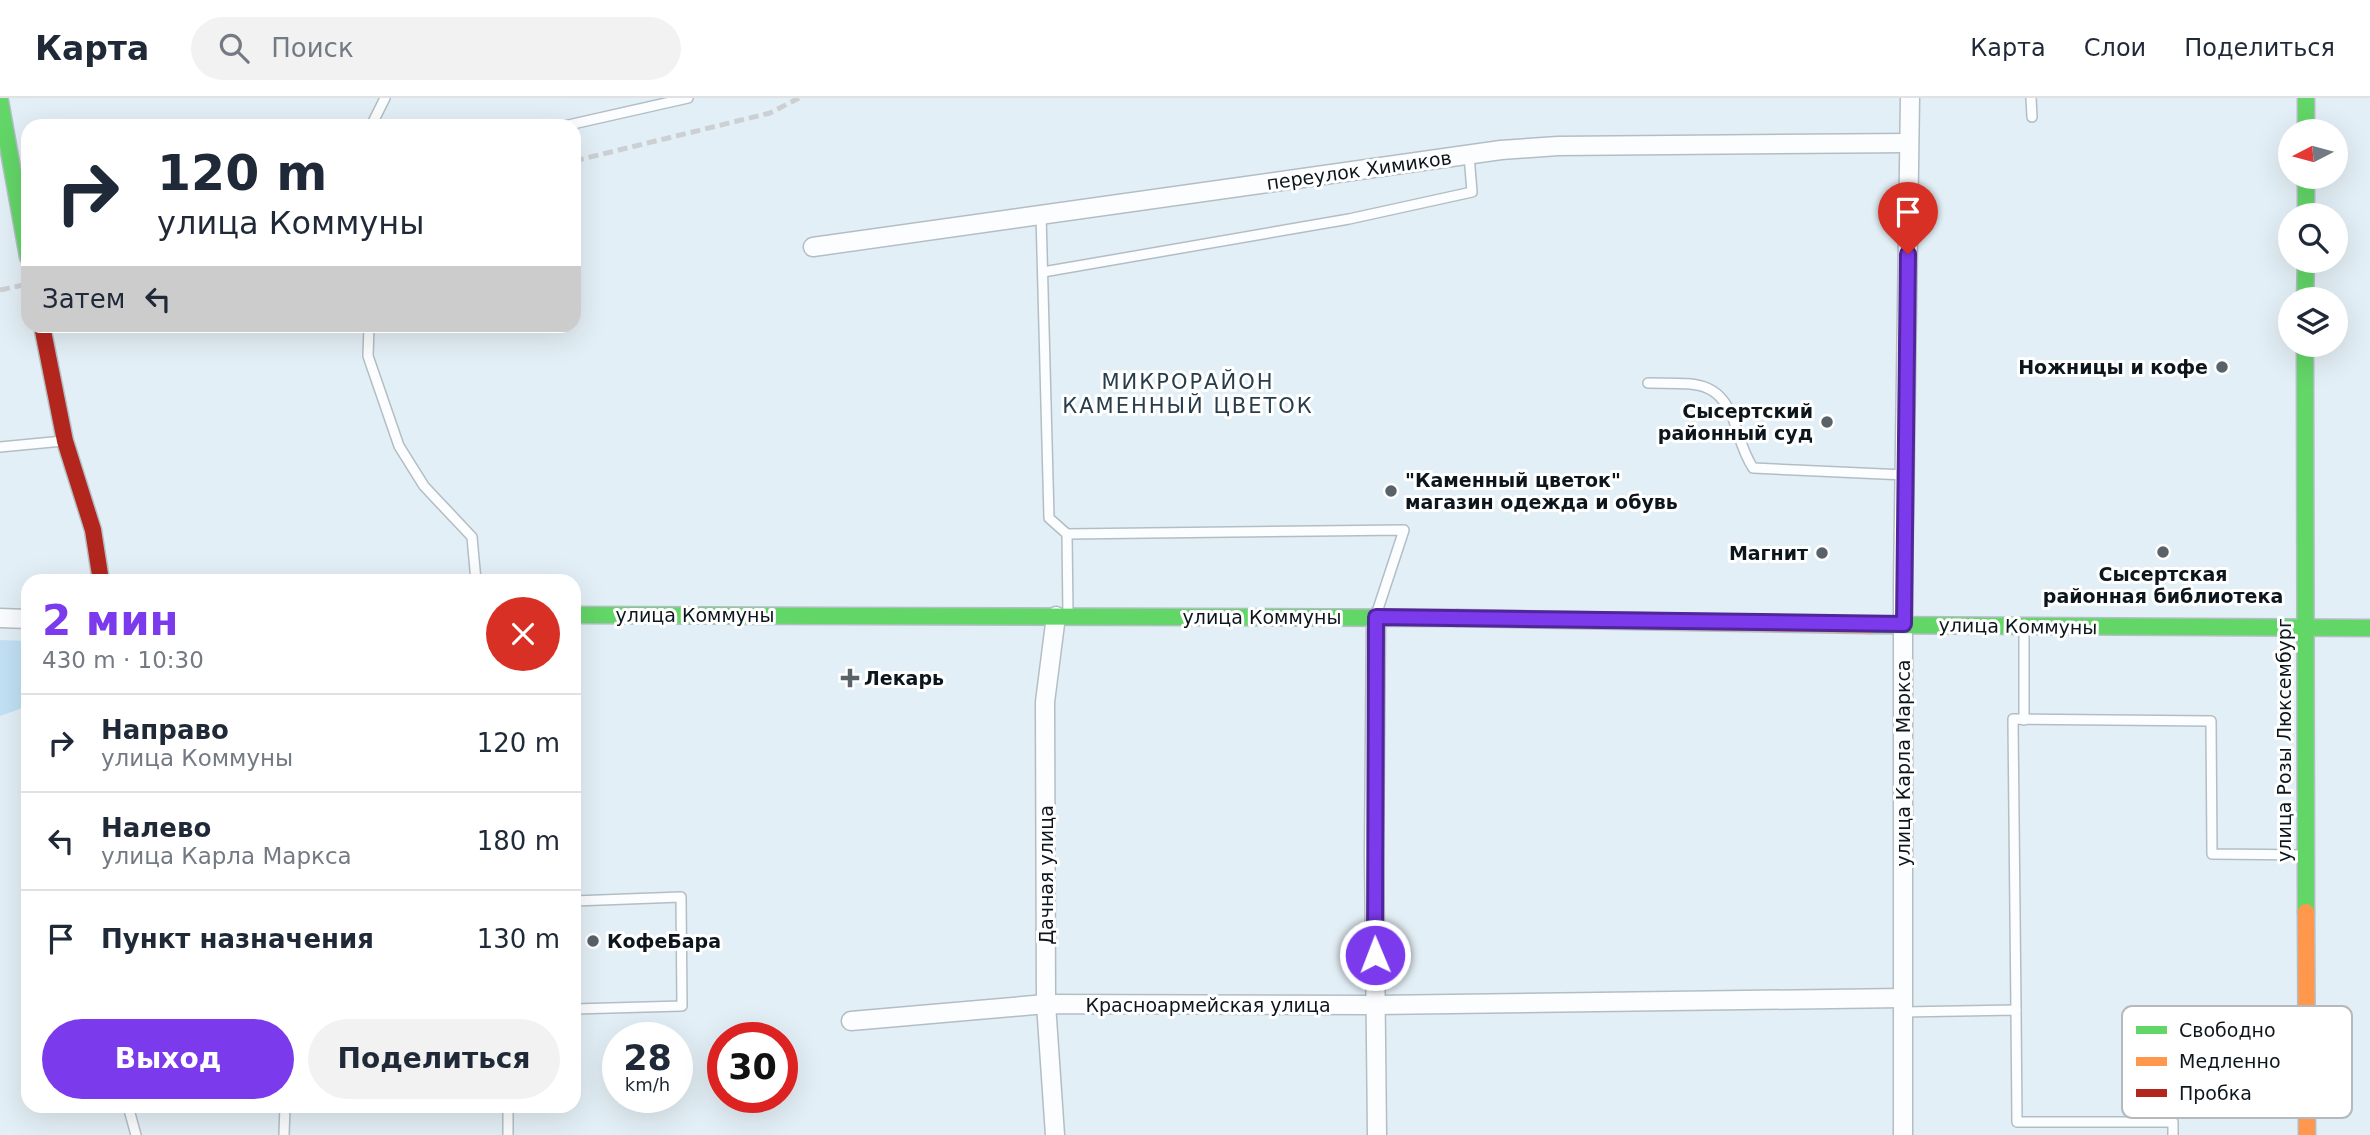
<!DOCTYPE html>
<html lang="ru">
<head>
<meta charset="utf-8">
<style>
	body { margin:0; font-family:"DejaVu Sans",sans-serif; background:#f2f2f3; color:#1f2937; height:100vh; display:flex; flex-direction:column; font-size:26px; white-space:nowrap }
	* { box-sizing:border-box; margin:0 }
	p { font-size:23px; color:#747a83 }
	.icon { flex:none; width:38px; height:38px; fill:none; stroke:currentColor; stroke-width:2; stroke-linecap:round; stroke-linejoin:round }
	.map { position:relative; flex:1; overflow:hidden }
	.sheet { position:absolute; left:21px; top:476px; width:560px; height:539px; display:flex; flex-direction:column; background:#fff; border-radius:21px; box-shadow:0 7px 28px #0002 }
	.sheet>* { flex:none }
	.guide { position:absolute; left:21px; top:21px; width:560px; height:214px; border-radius:21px; box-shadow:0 7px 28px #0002; background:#fff; color:#1f2937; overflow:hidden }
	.needle { width:46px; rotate:264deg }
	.buttons { position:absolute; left:2278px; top:21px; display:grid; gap:14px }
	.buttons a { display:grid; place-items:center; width:70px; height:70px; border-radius:50%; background:#fff; box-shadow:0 7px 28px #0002; font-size:35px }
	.speed { position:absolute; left:602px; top:924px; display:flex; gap:14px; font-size:35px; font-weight:700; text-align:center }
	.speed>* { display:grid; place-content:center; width:91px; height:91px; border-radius:50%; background:#fff; box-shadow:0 7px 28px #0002; line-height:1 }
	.speed small { font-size:18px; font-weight:400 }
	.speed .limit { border:10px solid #d22; background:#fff; color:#111 }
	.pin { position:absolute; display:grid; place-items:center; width:60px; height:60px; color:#fff; margin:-72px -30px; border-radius:50% 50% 50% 0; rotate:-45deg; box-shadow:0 0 7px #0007 }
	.pin .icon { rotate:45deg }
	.me { position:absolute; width:77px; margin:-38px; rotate:359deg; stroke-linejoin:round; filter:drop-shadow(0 0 5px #0008) }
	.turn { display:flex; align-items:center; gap:24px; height:147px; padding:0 21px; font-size:32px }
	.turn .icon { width:91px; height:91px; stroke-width:2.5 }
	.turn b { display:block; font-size:49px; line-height:60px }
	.then { display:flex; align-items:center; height:66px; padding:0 21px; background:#0003; gap:14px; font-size:26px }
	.round { display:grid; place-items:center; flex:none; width:74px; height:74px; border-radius:37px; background:#f2f2f3 }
	.summary { display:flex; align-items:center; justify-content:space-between; height:119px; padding:0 21px }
	h1 { font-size:42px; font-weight:700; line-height:52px; color:#7c3aed }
	.action { display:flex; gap:14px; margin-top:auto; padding:14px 21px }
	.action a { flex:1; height:80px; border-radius:42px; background:#7c3aed; color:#fff; font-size:28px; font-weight:700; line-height:80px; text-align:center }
	.action a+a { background:#f2f2f3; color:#1f2937 }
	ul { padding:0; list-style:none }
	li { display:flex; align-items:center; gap:21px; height:98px; padding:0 21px; border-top:2px solid #e0e1e3 }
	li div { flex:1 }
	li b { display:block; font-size:26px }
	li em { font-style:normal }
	header { display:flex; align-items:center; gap:42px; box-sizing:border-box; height:98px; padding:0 35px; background:#fff; border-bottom:2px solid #e0e1e3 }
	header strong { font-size:33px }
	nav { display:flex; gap:38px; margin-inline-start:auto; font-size:24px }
	.search { width:490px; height:63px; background:#f2f2f3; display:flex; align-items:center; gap:18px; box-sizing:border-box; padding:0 24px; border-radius:38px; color:#747a83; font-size:26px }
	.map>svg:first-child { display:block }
	.green { fill:#c2e1f5 }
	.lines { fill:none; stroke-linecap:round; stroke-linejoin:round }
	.lane-casing { stroke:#b3bec4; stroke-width:12 }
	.street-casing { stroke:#b3bec4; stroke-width:21 }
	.fast-casing { stroke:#b3bec4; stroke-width:19 }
	.slow-casing { stroke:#b3bec4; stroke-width:19 }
	.jam-casing { stroke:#b3bec4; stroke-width:19 }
	.lane { stroke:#fbfdfe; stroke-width:9 }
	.street { stroke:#fbfdfe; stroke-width:18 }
	.fast { stroke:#63d668; stroke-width:16 }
	.slow { stroke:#ff974d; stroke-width:16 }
	.jam { stroke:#b3261e; stroke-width:16 }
	.rail { stroke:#ccd0d2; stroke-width:5; stroke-dasharray:10 5; stroke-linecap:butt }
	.route-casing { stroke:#51269a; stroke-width:18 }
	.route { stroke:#7c3aed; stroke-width:12 }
	.poi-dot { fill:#586268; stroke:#fff; stroke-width:2.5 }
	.labels { text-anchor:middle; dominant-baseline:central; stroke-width:6; stroke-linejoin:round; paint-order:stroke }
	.street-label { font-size:19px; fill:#0d161c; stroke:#fff }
	.poi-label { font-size:19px; font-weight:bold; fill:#0d161c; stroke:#fff; text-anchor:end }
	.neighbourhood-label { font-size:21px; letter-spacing:2px; fill:#283d4c; stroke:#fff }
	.key { fill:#fff; stroke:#b6b9bb; stroke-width:2 }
	.key-label { font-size:19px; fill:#0d161c }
</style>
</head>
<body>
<header>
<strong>Карта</strong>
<div class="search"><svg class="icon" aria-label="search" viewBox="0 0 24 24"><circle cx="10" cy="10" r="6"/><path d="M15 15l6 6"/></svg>Поиск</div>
<nav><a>Карта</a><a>Слои</a><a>Поделиться</a></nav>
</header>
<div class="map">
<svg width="2370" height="1037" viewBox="0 0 2370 1037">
	<rect width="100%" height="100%" fill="#e3eff6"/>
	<polygon class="green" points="0,542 26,543 28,608 0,618"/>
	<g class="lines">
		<g class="lane-casing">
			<g id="lane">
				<polyline points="2031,0 2032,19"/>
				<polyline points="371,28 385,0"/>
				<polyline points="564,28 688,0"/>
				<polyline points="1041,116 1049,420 1067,436"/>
				<polyline points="1043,174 1349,121 1472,94 1469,57"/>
				<polyline points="369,228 368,258 399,348 424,388 472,439 476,483"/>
				<path d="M1648,285C1693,286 1721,279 1736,329C1741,344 1744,356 1753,370L1905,377"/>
				<polyline points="0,349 63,343"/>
				<polyline points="1068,517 1067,436 1404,432 1377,514"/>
				<polyline points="2024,532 2024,622"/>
				<polyline points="574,803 681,799 682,908 574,911"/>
				<polyline points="2016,912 2013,621 2211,623 2212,756 2303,757"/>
				<polyline points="1902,914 2016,912 2017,1024 2173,1024 2173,1037"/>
				<polyline points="128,1008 136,1037"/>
				<polyline points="508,1008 508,1037"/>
				<polyline points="284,1037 285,1008"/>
			</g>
		</g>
		<g class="street-casing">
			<g id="street">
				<polyline points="813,149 1501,52 1558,48 1909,45"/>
				<polyline points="1376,519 1374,756 1377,1037"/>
				<polyline points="0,520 28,521"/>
				<polyline points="851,923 1046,906 1376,907 1902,900"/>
				<polyline points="1055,1037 1046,906 1045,604 1056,518"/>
				<polyline points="1903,1037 1903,487 1910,0"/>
			</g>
		</g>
		<g class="fast-casing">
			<g id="fast">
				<polyline points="2306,0 2306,33"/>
				<polyline points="0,3 28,159"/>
				<polyline points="2306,79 2306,117"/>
				<polyline points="2305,201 2306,163"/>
				<polyline points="2305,247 2306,814"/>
				<polyline points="574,517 1457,520"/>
				<polyline points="1870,527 2370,530"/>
			</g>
		</g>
		<g class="slow-casing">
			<g id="slow">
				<polyline points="1457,520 1870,527"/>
				<polyline points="2306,814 2307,1037"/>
			</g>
		</g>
		<g class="jam-casing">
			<polyline id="jam" points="42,228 65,343 93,432 101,483"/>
		</g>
		<use href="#lane" class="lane"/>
		<use href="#street" class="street"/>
		<use href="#fast" class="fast"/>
		<use href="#slow" class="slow"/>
		<use href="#jam" class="jam"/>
		<g class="rail">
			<polyline points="574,63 770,15 799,0"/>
			<polyline points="0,192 28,186"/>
		</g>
	</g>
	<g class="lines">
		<g class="route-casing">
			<polyline id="route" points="1375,857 1376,519 1904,526 1908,156"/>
		</g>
		<use href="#route" class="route"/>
	</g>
	<g class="poi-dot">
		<circle cx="2222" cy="269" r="7"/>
		<circle cx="1827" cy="324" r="7"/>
		<circle cx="1391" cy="393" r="7"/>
		<circle cx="2163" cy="454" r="7"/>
		<circle cx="1822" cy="455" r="7"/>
		<path d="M846.5 569.5h7v7h7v7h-7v7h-7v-7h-7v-7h7z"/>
		<circle cx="593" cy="843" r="7"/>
	</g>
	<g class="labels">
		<g class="street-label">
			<text transform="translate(1359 72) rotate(-8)">переулок Химиков</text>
			<text x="695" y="517">улица Коммуны</text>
			<text x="1262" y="519">улица Коммуны</text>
			<text transform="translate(2018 528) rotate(1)">улица Коммуны</text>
			<text transform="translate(2284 642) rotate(-90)">улица Розы Люксембург</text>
			<text transform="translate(1903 665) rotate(-90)">улица Карла Маркса</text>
			<text transform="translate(1046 777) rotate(-90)">Дачная улица</text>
			<text x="1208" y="907">Красноармейская улица</text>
		</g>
		<g class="poi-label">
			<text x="2208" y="269">Ножницы и кофе</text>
			<text x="1813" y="313">Сысертский<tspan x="1813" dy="22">районный суд</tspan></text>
			<text x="1405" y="382" text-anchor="start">"Каменный цветок"<tspan x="1405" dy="22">магазин одежда и обувь</tspan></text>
			<text x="1808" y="455">Магнит</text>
			<text x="2163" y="476" text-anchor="middle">Сысертская<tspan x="2163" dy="22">районная библиотека</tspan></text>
			<text x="864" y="580" text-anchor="start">Лекарь</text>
			<text x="607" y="843" text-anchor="start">КофеБара</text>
		</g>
		<g class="neighbourhood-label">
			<text x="1188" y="284">МИКРОРАЙОН<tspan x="1188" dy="24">КАМЕННЫЙ ЦВЕТОК</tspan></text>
		</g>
	</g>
	<rect x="2122" y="908" width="230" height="112" rx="10" class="key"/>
	<rect x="2136" y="928" width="31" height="8" fill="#63d668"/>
	<rect x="2136" y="959" width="31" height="9" fill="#ff974d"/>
	<rect x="2136" y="991" width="31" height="8" fill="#b3261e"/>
	<g class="key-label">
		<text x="2179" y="939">Свободно</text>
		<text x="2179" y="970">Медленно</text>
		<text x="2179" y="1002">Пробка</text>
	</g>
</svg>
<div class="buttons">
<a><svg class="needle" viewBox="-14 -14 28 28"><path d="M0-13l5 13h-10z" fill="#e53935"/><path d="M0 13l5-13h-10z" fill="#747a83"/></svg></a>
<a><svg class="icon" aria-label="search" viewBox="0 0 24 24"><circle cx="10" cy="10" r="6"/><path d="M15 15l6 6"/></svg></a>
<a><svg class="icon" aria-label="layers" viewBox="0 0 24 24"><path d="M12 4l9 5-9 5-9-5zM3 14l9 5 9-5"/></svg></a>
</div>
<div class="speed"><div>28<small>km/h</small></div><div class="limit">30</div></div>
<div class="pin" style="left:1908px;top:156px;background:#d93025"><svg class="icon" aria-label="arrive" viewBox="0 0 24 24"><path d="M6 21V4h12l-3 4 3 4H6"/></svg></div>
<svg class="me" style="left:1375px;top:857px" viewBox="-20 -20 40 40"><circle r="17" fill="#7c3aed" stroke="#fff" stroke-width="3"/><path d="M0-11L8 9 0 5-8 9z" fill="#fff"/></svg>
<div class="guide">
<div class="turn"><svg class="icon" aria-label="right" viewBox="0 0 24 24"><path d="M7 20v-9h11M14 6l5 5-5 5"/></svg><div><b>120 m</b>улица Коммуны</div></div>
<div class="then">Затем<svg class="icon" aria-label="left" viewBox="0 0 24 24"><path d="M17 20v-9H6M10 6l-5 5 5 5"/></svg></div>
</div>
<section class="sheet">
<div class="summary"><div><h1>2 мин</h1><p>430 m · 10:30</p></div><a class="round" style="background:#d93025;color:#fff"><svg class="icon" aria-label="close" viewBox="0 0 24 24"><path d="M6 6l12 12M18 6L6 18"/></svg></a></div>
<ul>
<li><svg class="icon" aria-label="right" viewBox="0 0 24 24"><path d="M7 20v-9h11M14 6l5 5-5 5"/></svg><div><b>Направо</b><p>улица Коммуны</p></div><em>120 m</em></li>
<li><svg class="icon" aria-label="left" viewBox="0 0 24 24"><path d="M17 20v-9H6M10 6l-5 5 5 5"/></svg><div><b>Налево</b><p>улица Карла Маркса</p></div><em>180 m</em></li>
<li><svg class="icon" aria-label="arrive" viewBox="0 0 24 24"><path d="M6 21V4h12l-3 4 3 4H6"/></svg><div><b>Пункт назначения</b></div><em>130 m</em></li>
</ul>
<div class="action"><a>Выход</a><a>Поделиться</a></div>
</section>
</div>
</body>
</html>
